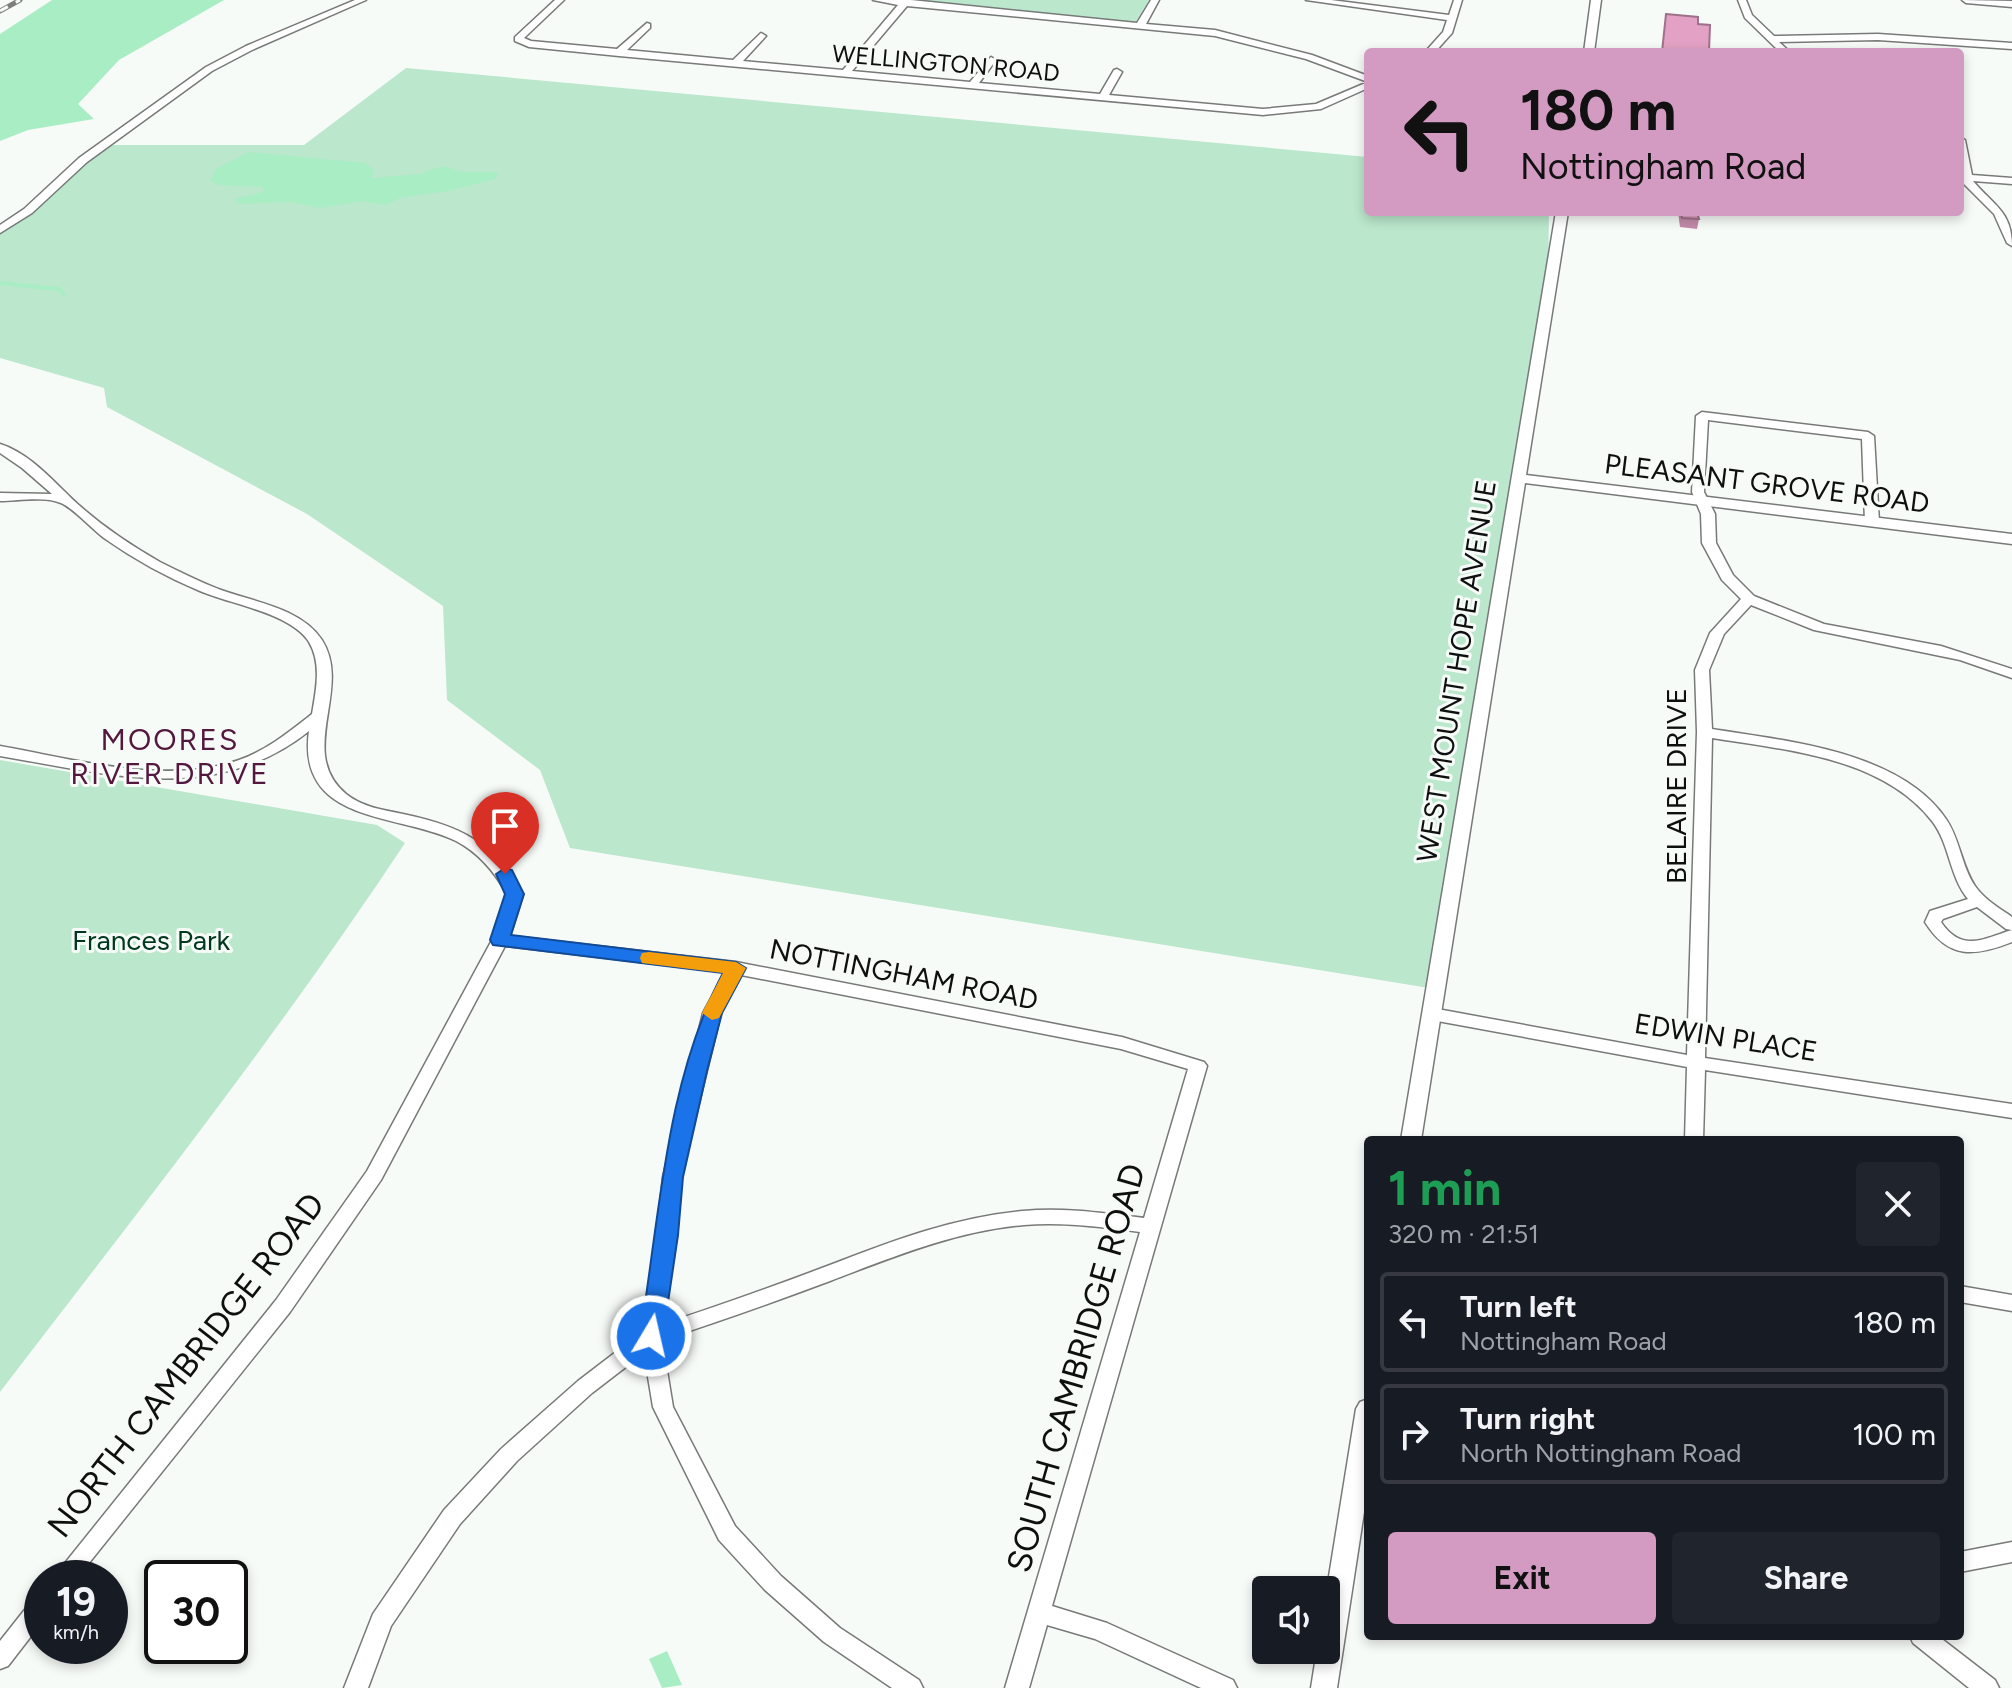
<!DOCTYPE html>
<html lang="en">
<head>
<meta charset="utf-8">
<style>
	body { margin:0; font-family:Figtree,sans-serif; background:#20242c; color:#f1f3f6; height:100vh; display:flex; flex-direction:column; font-size:30px; white-space:nowrap }
	* { box-sizing:border-box; margin:0 }
	p { font-size:26px; color:#9ea1a6 }
	.icon { flex:none; width:44px; height:44px; fill:none; stroke:currentColor; stroke-width:2; stroke-linecap:round; stroke-linejoin:round }
	.map { position:relative; flex:1; overflow:hidden }
	.side { position:absolute; left:1364px; top:1136px; width:600px; height:504px; display:flex; flex-direction:column; background:#171b24; border-radius:8px; box-shadow:0 4px 12px #0003 }
	.side>* { flex:none }
	.guide { position:absolute; left:1364px; top:48px; width:600px; height:168px; border-radius:8px; box-shadow:0 4px 12px #0003; background:#d39bc1; color:#111; overflow:hidden }
	.tools { position:absolute; left:1252px; top:1576px; display:grid; gap:16px }
	.tools a { display:grid; place-items:center; width:88px; height:88px; border-radius:8px; background:#171b24; box-shadow:0 4px 12px #0003; font-size:40px }
	.speed { position:absolute; left:24px; top:1560px; display:flex; gap:16px; font-size:40px; font-weight:700; text-align:center }
	.speed>* { display:grid; place-content:center; width:104px; height:104px; border-radius:50%; background:#171b24; box-shadow:0 4px 12px #0003; line-height:1 }
	.speed small { font-size:20px; font-weight:400 }
	.speed .limit { border:4px solid #111; border-radius:12px; background:#fff; color:#111 }
	.pin { position:absolute; display:grid; place-items:center; width:68px; height:68px; color:#fff; margin:-82px -34px; border-radius:50% 50% 50% 0; rotate:-45deg; box-shadow:0 0 8px #0007 }
	.pin .icon { rotate:45deg }
	.me { position:absolute; width:88px; margin:-44px; rotate:9deg; stroke-linejoin:round; filter:drop-shadow(0 0 6px #0008) }
	.turn { display:flex; align-items:center; gap:28px; height:168px; padding:0 24px; font-size:36px }
	.turn .icon { width:104px; height:104px; stroke-width:2.5 }
	.turn b { display:block; font-size:56px; line-height:68px }
	.round { display:grid; place-items:center; flex:none; width:84px; height:84px; border-radius:8px; background:#20242c }
	.head { display:flex; align-items:center; justify-content:space-between; height:136px; padding:0 24px }
	h1 { font-size:48px; font-weight:700; line-height:60px; color:#1e9e55 }
	.action { display:flex; gap:16px; margin-top:auto; padding:16px 24px }
	.action a { flex:1; height:92px; border-radius:8px; background:#d39bc1; color:#111; font-size:32px; font-weight:700; line-height:92px; text-align:center }
	.action a+a { background:#20242c; color:#f1f3f6 }
	ul { padding:0; list-style:none }
	li { display:flex; align-items:center; gap:24px; height:100px; margin:0 16px 12px; padding:0 8px; border:4px solid #363941; border-radius:8px }
	li div { flex:1 }
	li b { display:block; font-size:30px }
	li em { font-style:normal }
	.map>svg:first-child { display:block }
	.green { fill:#bbe7cc }
	.water { fill:#a8edc4 }
	.lines { fill:none; stroke-linecap:round; stroke-linejoin:round }
	.stream { stroke:#a8edc4; stroke-width:4 }
	.minor-casing { stroke:#777a78; stroke-width:3 }
	.tertiary-casing { stroke:#777a78; stroke-width:3 }
	.minor { fill:#fff; fill-rule:evenodd }
	.tertiary { fill:#fff; fill-rule:evenodd }
	.rail-casing { stroke:#7d7f7e; stroke-width:5 }
	.rail { stroke:#f7fbf8; stroke-width:3; stroke-dasharray:9; stroke-linecap:butt }
	.wall { fill:#c38ba9 }
	.building { fill:#e3a2c5; stroke:#9f718a; stroke-width:2 }
	.route { fill:#1a73e8; stroke:#114b97; stroke-width:2 }
	.slow { fill:#f59e0b }
	.labels { text-anchor:middle; dominant-baseline:central; stroke-width:6; stroke-linejoin:round; paint-order:stroke }
	.far-street-label { font-size:24px; fill:#0e0f0f; stroke:#f7fbf8 }
	.street-label { font-size:28px; fill:#0e0f0f; stroke:#f7fbf8 }
	.park-label { font-size:28px; fill:#00381f; stroke:#f7fbf8 }
	.neighbourhood-label { font-size:30px; letter-spacing:2px; fill:#54173d; stroke:#f7fbf8 }
	.near-street-label { font-size:34px; fill:#0e0f0f; stroke:#f7fbf8 }
</style>
</head>
<body>
<div class="map">
<svg width="2012" height="1688" viewBox="0 0 2012 1688">
	<rect width="100%" height="100%" fill="#f7fbf8"/>
	<g class="green">
		<polygon points="912,0 1149,0 1135,23"/>
		<polygon points="406,68 1368,157 1368,212 1549,212 1548,291 1435,989 570,848 540,770 447,700 443,606 307,514 107,407 104,388 0,358 0,230 98,145 304,145"/>
		<path d="M0,760L377,825L405,843C280,1032 138,1212 0,1392Z"/>
	</g>
	<g class="water">
		<polygon points="52,0 224,0 119,60 78,104 94,119 28,130 0,141 0,34"/>
		<polygon points="249,152 365,163 374,170 371,178 420,174 442,166 464,172 499,172 495,179 448,191 400,198 385,205 362,201 320,208 291,202 238,204 234,199 263,192 263,187 220,185 210,181 217,168"/>
		<polygon points="667,1651 682,1685 662,1688 649,1659"/>
	</g>
	<g class="lines">
		<polyline class="stream" points="0,283 59,289 64,294"/>
		<g class="minor-casing">
			<g id="minor">
				<polygon points="355,0 366,0 252,50 212,71 87,162 32,213 0,233 0,225 24,209 79,158 206,67 246,46"/>
				<polygon points="555,0 564,0 524,38 531,41 617,49 647,23 650,24 650,28 627,50 733,60 761,33 766,36 743,61 843,70 898,5 873,0 911,0 1137,23 1151,0 1159,0 1146,24 1215,30 1312,55 1368,76 1368,82 1306,59 1215,36 907,6 852,71 970,82 991,57 996,60 979,83 1100,94 1114,70 1117,69 1122,72 1109,95 1263,109 1316,104 1368,82 1368,88 1321,109 1263,115 619,56 529,47 515,41 515,37"/>
				<polygon points="1306,0 1331,0 1449,15 1454,0 1462,0 1452,33 1435,52 1425,52 1443,32 1447,20"/>
				<polygon points="1738,0 1746,0 1752,15 1774,36 1878,34 2012,43 2012,49 1878,40 1779,42 1790,52 1780,52 1745,18"/>
				<polygon points="1962,0 2012,1 2012,7 1966,3"/>
				<path d="M1960,137L1965,140L1972,175L2012,178V184L1973,181C1993,205 2012,211 2012,246L2007,243L1994,214L1960,180Z"/>
				<path d="M1702,412L1868,432L1874,436L1879,522L1872,526L1865,522L1862,439L1708,420L1704,492L1715,514L1716,543L1733,575L1754,596L1824,624L1941,646L2012,669V678L1960,660L1814,630L1751,605L1724,634L1709,670L1712,729C1786,741 1900,751 1946,819C1960,839 1961,865 1975,886C1984,899 1999,908 2012,917V942C1974,957 1948,959 1925,922L1930,911L1968,899C1949,876 1950,844 1932,821C1882,757 1786,750 1712,738L1705,1058L2012,1104V1118L1705,1070L1703,1140H1685L1687,1067L1432,1020L1426,1018L1423,1014L1426,1010L1432,1008L1687,1055L1697,732L1695,670L1710,633L1741,599L1722,580L1702,543L1701,514L1692,492L1696,416ZM1977,907L2006,929L2012,930C1983,939 1962,953 1941,922L1943,919Z"/>
				<path d="M0,444C32,454 56,485 81,507C105,528 132,546 160,562C180,572 200,582 221,590C254,602 301,608 322,640C353,689 296,752 346,794C362,807 383,810 403,814C460,826 494,842 523,894L510,936L736,962L1122,1037L1204,1062L1207,1066L1052,1606L1107,1623L1233,1680L1237,1688H1201L1095,1639L1047,1625L1029,1688H1005L1140,1232C1101,1227 1064,1222 1024,1225C956,1231 893,1257 830,1281C774,1302 718,1322 662,1340L673,1407L735,1526L781,1576L840,1628L919,1680L923,1688H892L824,1642L765,1590L719,1540L653,1407L644,1353L592,1393L517,1461L460,1524L391,1626L368,1688H344L373,1614L444,1510L501,1449L578,1381L642,1332L657,1235L663,1177L703,1013L725,972L505,946L381,1180L290,1312L77,1578H53L276,1300L367,1171L492,940L507,894C494,871 479,853 456,841C400,813 296,825 309,731C215,806 108,774 0,756V746C75,759 164,786 239,760C267,750 289,732 312,714C316,690 322,664 309,642C291,613 230,604 200,591C166,577 134,559 104,538C92,529 73,508 61,503C44,496 18,501 0,501V493L52,494L22,468L0,453ZM741,975L1121,1049L1188,1069L1144,1218C1103,1213 1064,1207 1023,1211C955,1217 892,1241 830,1265C774,1286 719,1306 663,1324L677,1235L681,1177L721,1013Z"/>
				<polygon points="1960,1286 2012,1295 2012,1311 1960,1302"/>
				<polygon points="2012,1542 2012,1562 1960,1572 1960,1552"/>
				<polygon points="42,1595 42,1622 8,1666 0,1669 0,1641 34,1598"/>
				<polygon points="1910,1636 1938,1636 1995,1680 1999,1688 1969,1688 1913,1643"/>
			</g>
		</g>
		<g class="tertiary-casing">
			<g id="tertiary">
				<polygon points="1591,0 1601,0 1594,52 1584,52"/>
				<polygon points="1556,212 1568,212 1526,475 2012,534 2012,544 1525,483 1421,1140 1401,1140"/>
				<polygon points="1368,1399 1368,1486 1337,1688 1311,1688 1317,1650 1326,1650 1326,1595 1356,1409 1360,1402"/>
			</g>
		</g>
		<use href="#minor" class="minor"/>
		<use href="#tertiary" class="tertiary"/>
		<g class="rail-casing">
			<polyline id="rail" points="0,11 20,0"/>
		</g>
		<use href="#rail" class="rail"/>
	</g>
	<polygon class="wall" points="1678,212 1697,212 1699,219 1697,229 1680,227"/>
	<g class="building">
		<polygon points="1666,14 1698,17 1698,24 1710,25 1709,52 1662,52"/>
		<polygon points="1681,212 1697,212 1699,219 1682,218"/>
	</g>
	<path class="route" d="M505,868L512,870L524,894L511,935L736,962L746,968L722,1013L707,1071L683,1177L678,1235L663,1336L660,1342L651,1345L643,1342L640,1336C660,1215 665,1083 723,973L493,945L490,940L505,894L496,874Z"/>
	<polygon class="slow" points="649,952 736,962 746,968 719,1018 712,1020 702,1013 723,973 642,963 640,958 642,953"/>
	<g class="labels">
		<g class="far-street-label">
			<text transform="translate(946 63) rotate(5)">WELLINGTON ROAD</text>
		</g>
		<g class="street-label">
			<text transform="translate(1767 483) rotate(7)">PLEASANT GROVE ROAD</text>
			<text transform="translate(1456 671) rotate(-81)">WEST MOUNT HOPE AVENUE</text>
			<text transform="translate(1676 786) rotate(-90)">BELAIRE DRIVE</text>
			<text transform="translate(904 974) rotate(11)">NOTTINGHAM ROAD</text>
			<text transform="translate(1726 1037) rotate(9)">EDWIN PLACE</text>
		</g>
		<g class="park-label">
			<text x="151" y="940">Frances Park</text>
		</g>
		<g class="neighbourhood-label">
			<text x="170" y="739">MOORES<tspan x="170" dy="34">RIVER DRIVE</tspan></text>
		</g>
		<g class="near-street-label">
			<text transform="translate(186 1365) rotate(-52)">NORTH CAMBRIDGE ROAD</text>
			<text transform="translate(1076 1368) rotate(-74)">SOUTH CAMBRIDGE ROAD</text>
		</g>
	</g>
</svg>
<div class="tools">
<a><svg class="icon" aria-label="sound" viewBox="0 0 24 24"><path d="M4 9h4l5-4v14l-5-4H4zM17 9q2 3 0 6"/></svg></a>
</div>
<div class="speed"><div>19<small>km/h</small></div><div class="limit">30</div></div>
<div class="pin" style="left:505px;top:874px;background:#d93025"><svg class="icon" aria-label="arrive" viewBox="0 0 24 24"><path d="M6 21V4h12l-3 4 3 4H6"/></svg></div>
<svg class="me" style="left:651px;top:1336px" viewBox="-20 -20 40 40"><circle r="17" fill="#1a73e8" stroke="#fff" stroke-width="3"/><path d="M0-11L8 9 0 5-8 9z" fill="#fff"/></svg>
<div class="guide">
<div class="turn"><svg class="icon" aria-label="left" viewBox="0 0 24 24"><path d="M17 20v-9H6M10 6l-5 5 5 5"/></svg><div><b>180 m</b>Nottingham Road</div></div>
</div>
<section class="side">
<div class="head"><div><h1>1 min</h1><p>320 m · 21:51</p></div><a class="round"><svg class="icon" aria-label="close" viewBox="0 0 24 24"><path d="M6 6l12 12M18 6L6 18"/></svg></a></div>
<ul>
<li><svg class="icon" aria-label="left" viewBox="0 0 24 24"><path d="M17 20v-9H6M10 6l-5 5 5 5"/></svg><div><b>Turn left</b><p>Nottingham Road</p></div><em>180 m</em></li>
<li><svg class="icon" aria-label="right" viewBox="0 0 24 24"><path d="M7 20v-9h11M14 6l5 5-5 5"/></svg><div><b>Turn right</b><p>North Nottingham Road</p></div><em>100 m</em></li>
</ul>
<div class="action"><a>Exit</a><a>Share</a></div>
</section>
</div>
</body>
</html>
